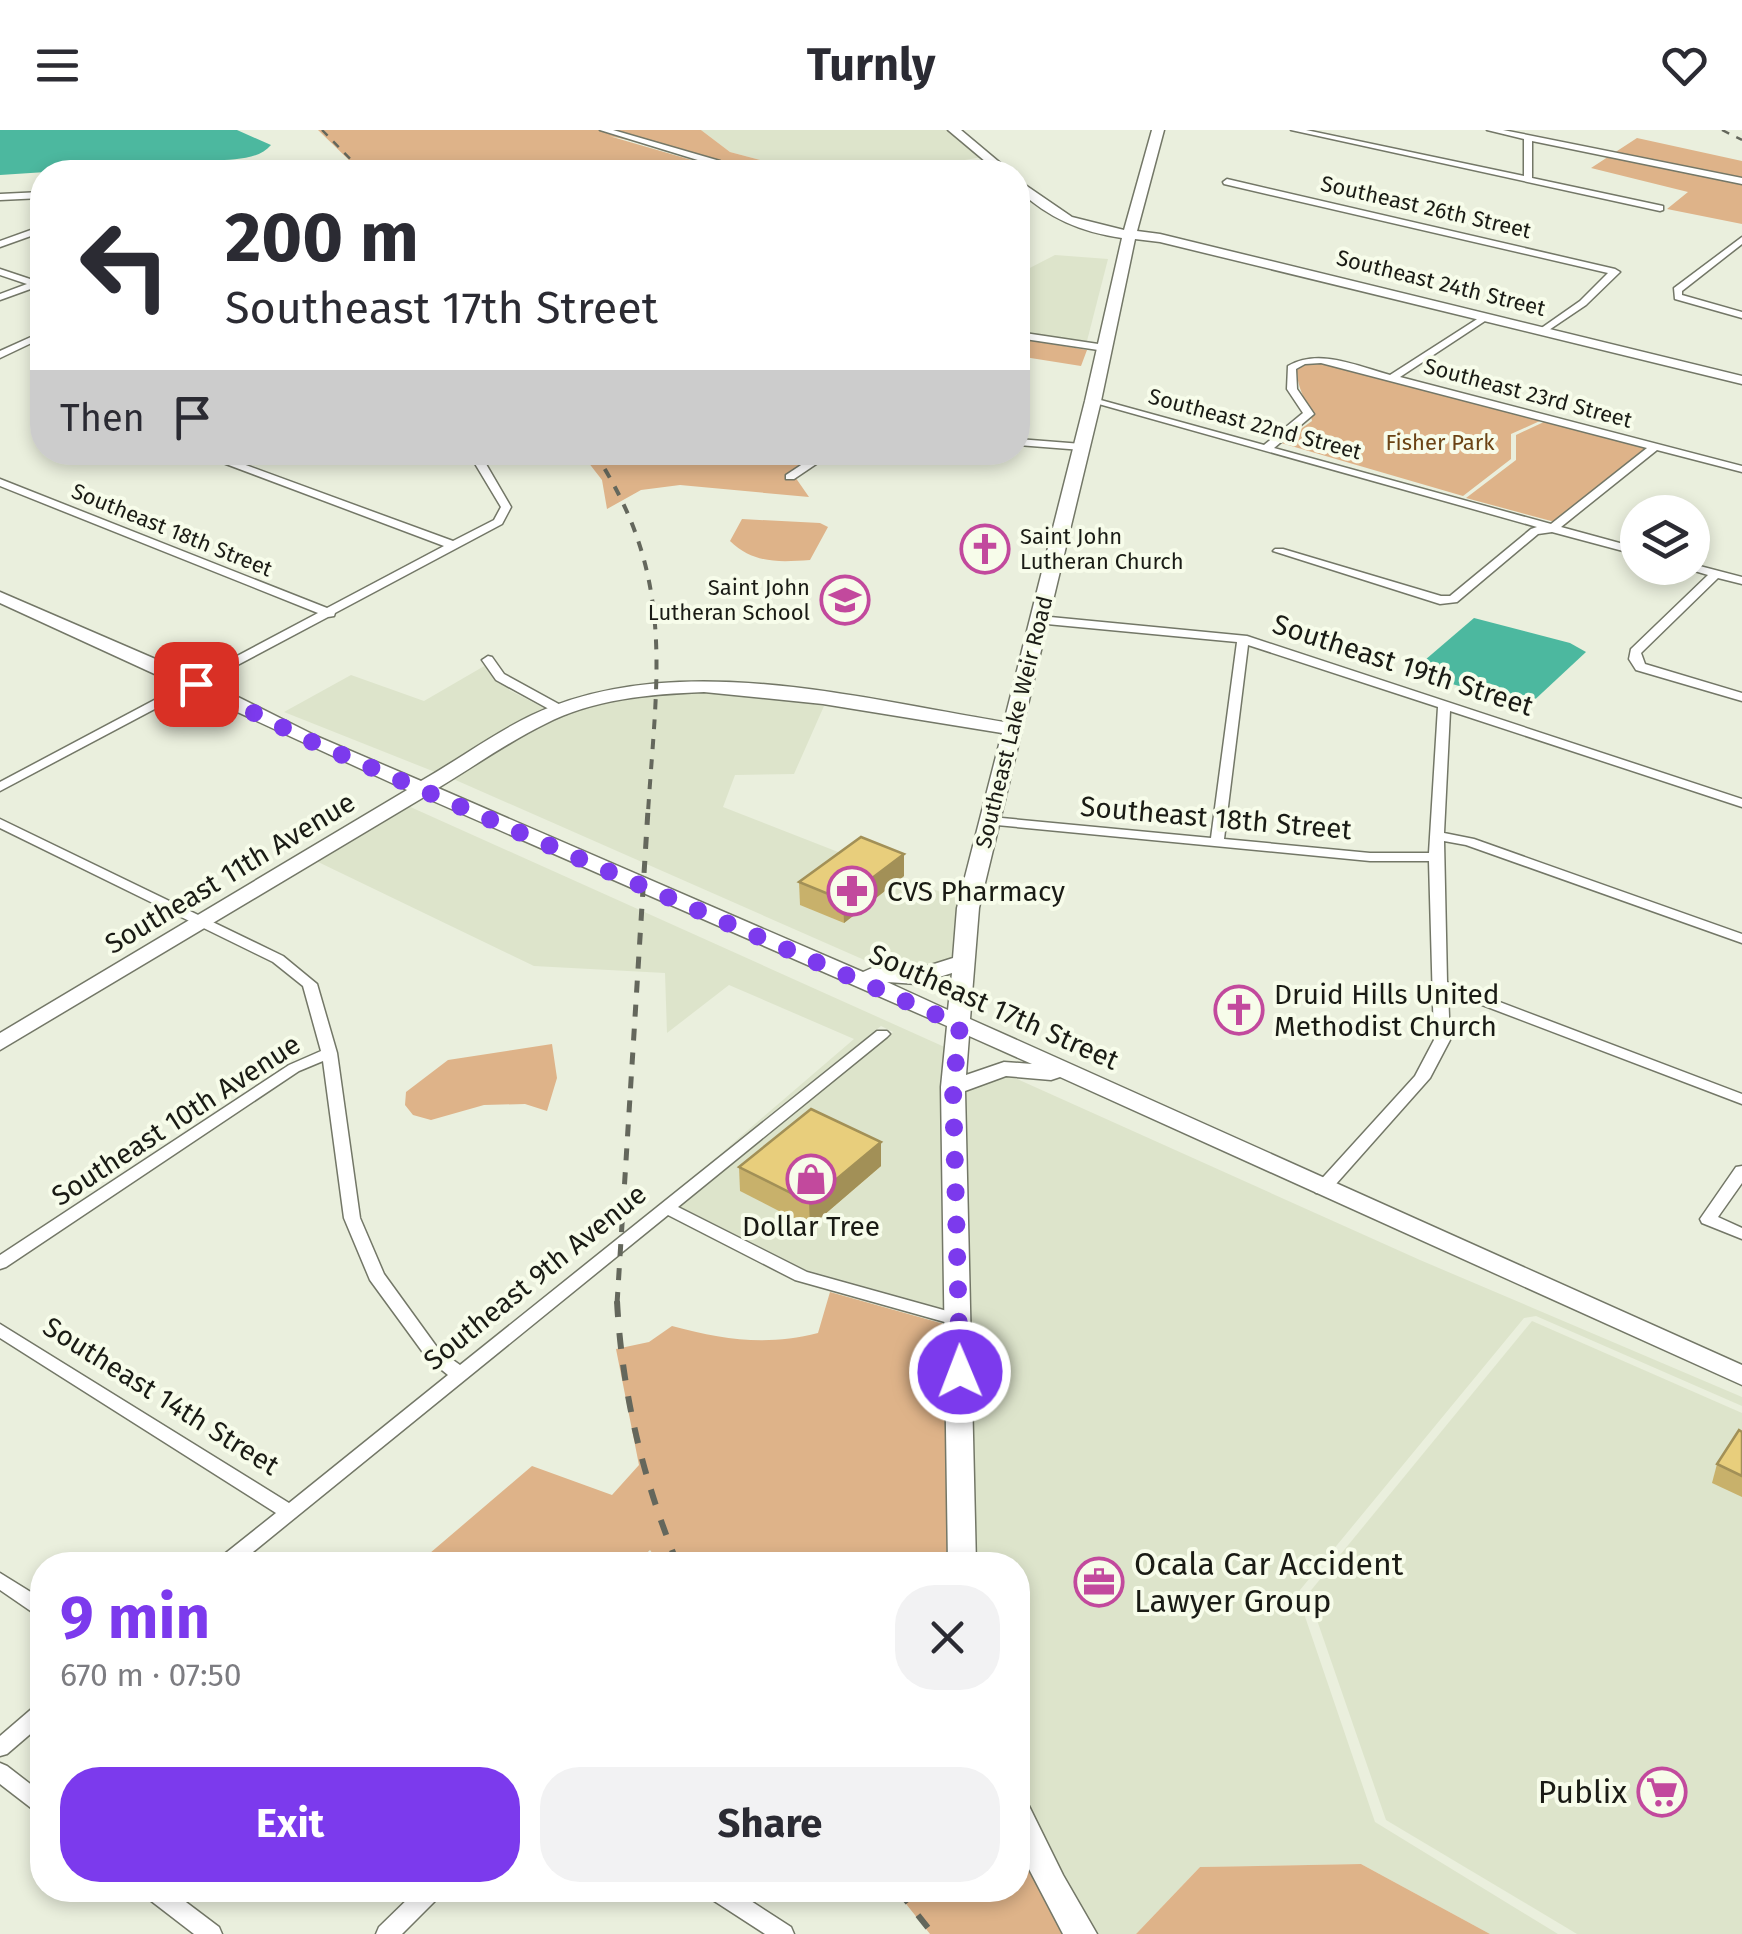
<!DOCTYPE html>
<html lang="en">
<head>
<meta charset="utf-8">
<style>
	body { margin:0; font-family:"Fira Sans",sans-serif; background:#f2f2f3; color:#2b2b33; height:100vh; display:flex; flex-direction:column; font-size:38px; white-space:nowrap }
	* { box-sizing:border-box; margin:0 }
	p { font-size:32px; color:#7c7c81 }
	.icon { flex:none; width:55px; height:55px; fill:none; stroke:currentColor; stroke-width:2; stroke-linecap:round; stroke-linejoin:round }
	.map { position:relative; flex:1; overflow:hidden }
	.details { position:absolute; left:30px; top:1422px; width:1000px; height:350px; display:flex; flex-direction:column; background:#fff; border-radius:40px; box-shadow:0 5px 15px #0003 }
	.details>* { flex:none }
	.banner { position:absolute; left:30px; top:30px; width:1000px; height:305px; border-radius:40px; box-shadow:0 5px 15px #0003; background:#fff; color:#2b2b33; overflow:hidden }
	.fabs { position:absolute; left:1620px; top:365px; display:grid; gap:20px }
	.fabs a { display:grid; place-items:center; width:90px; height:90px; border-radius:50%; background:#fff; box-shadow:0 5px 15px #0003; font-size:50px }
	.pin { position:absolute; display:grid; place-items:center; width:85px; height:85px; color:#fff; margin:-42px; border-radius:20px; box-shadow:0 5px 15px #0006 }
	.me { position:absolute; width:110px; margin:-55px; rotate:359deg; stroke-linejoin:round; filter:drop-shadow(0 0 8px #0008) }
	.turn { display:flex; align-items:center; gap:35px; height:210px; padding:0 30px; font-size:45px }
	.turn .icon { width:130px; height:130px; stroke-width:2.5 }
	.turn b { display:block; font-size:70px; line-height:85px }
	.then { display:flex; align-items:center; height:95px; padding:0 30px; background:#0003; gap:20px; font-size:38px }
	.round { display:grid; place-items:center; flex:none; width:105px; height:105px; border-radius:40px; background:#f2f2f3 }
	.overview { display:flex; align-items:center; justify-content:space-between; height:170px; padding:0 30px }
	h1 { font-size:60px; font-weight:700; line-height:75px; color:#7c3aed }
	.button { display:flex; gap:20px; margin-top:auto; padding:20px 30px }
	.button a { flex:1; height:115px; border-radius:40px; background:#7c3aed; color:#fff; font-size:40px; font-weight:700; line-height:115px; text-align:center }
	.button a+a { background:#f2f2f3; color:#2b2b33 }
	header { display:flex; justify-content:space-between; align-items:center; height:130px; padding:0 30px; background:#fff; font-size:45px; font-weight:700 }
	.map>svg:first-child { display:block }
	.built { fill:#dde4cb }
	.green { fill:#deb389 }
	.water { fill:#4cb89f }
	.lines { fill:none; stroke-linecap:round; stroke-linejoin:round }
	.street-casing { stroke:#737767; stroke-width:3 }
	.secondary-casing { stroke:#737767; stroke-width:3 }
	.street { fill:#fff; fill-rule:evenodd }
	.secondary { fill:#fff; fill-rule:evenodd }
	.rail-far3 { stroke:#64675c; stroke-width:2.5; stroke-dasharray:8 8; stroke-linecap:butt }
	.rail-far2 { stroke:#64675c; stroke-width:4; stroke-dasharray:10 10; stroke-linecap:butt }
	.rail-far1 { stroke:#64675c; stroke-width:5; stroke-dasharray:12 12; stroke-linecap:butt }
	.rail { stroke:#64675c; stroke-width:6; stroke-dasharray:16 16; stroke-linecap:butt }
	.wall { fill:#c8b16b }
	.shaded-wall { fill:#a29057 }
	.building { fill:#e8ce7c; stroke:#a29057; stroke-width:2.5 }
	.route { stroke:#7c3aed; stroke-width:18; stroke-dasharray:0 32.4 }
	.labels { text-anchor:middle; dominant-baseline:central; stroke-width:8; stroke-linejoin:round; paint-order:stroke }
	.far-street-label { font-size:22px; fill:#1a1b15; stroke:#f7fcea }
	.far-park-label { font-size:22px; fill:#6b4315; stroke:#f7fcea }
	.far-poi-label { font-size:22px; fill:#1a1b15; stroke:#f7fcea; text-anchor:start }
	.street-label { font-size:28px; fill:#1a1b15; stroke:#f7fcea }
	.poi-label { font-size:28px; fill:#1a1b15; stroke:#f7fcea; text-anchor:start }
	.near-poi-label { font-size:32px; fill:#1a1b15; stroke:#f7fcea; text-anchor:start }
</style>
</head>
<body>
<header><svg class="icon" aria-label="menu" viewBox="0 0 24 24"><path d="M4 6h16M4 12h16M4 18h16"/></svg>Turnly<svg class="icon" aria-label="heart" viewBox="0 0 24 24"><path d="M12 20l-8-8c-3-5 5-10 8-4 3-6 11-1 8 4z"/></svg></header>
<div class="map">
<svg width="1742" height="1804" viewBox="0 0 1742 1804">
	<rect width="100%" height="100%" fill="#eaefdd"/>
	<g class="built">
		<polygon points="701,0 949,0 982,27 897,42 806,42 730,22"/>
		<polygon points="1055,125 1108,129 1087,211 1018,202 1018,144"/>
		<polygon points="486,535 504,546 509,560 550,581 440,644 284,582 351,545 424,571"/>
		<polygon points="679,561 773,567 824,576 794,644 735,645 723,677 961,770 952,831 915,842 894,843 451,648 543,592 593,573"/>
		<polygon points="406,675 949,919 949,1180 806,1140 678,1076 893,902 881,896 719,1025 854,909 729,855 667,903 665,843 534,836 314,730"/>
		<polygon points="1008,945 1420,1130 1742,1267 1742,1276 1536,1186 1524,1188 1300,1460 1298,1466 1375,1692 1558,1804 1490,1804 1361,1734 1200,1737 1136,1804 1096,1804 1062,1750 1018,1654 1018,1435 973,1435 972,1186 962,959"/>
		<polygon points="1532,1191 1742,1283 1742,1804 1577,1804 1386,1690 1308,1464"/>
	</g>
	<g class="green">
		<polygon points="318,0 701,0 730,22 806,42 720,42 705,32 648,14 609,6 702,33 715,42 354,42 350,31"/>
		<polygon points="1637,8 1742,31 1742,94 1667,79 1688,62 1591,38"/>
		<polygon points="1018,208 1087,220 1081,236 1018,226"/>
		<path d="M1312,232L1322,234L1542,290L1511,304V329L1463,366L1281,313L1312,291C1308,270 1296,260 1297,237Z"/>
		<polygon points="1546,291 1656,317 1566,395 1466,368 1516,330 1516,305"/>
		<polygon points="610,322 620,323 615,328 626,322 815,323 793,344 809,367 680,355 641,360 607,379 602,350 581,323 604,323 613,328"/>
		<path d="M742,389L820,393L828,397L810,430C779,432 754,434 730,411Z"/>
		<polygon points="552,914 557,948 547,981 525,974 484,975 431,990 413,985 405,975 406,962 448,930"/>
		<path d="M830,1162L944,1194L950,1435H661L650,1420L634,1435H416L532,1336L612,1365L639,1335L616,1219L649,1212L672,1196C723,1210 767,1216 818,1203Z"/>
		<polygon points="1018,1714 1066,1804 930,1804 895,1760 1018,1760"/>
		<polygon points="1361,1734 1490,1804 1136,1804 1200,1737"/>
	</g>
	<g class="water">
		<path d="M0,0H237L271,15C259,30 233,29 214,31L0,45Z"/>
		<polygon points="1474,488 1570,513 1586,522 1528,576 1411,542"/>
	</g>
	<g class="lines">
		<g class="street-casing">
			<g id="street">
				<polygon points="600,0 613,0 720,31 733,42 724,42 714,35"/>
				<polygon points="1291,0 1306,0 1524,46 1524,9 1487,0 1503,0 1742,48 1742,54 1532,11 1532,48 1663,76 1663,80 1660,81"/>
				<polygon points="1227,49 1615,139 1620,142 1586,175 1543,204 1540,203 1540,199 1580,171 1608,143 1224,54 1223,52"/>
				<polygon points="42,62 42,68 0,70 0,64"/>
				<polygon points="42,96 42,102 0,117 0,111"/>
				<polygon points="1742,107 1742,114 1682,161 1682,165 1742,182 1742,188 1675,169 1674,158"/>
				<polygon points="0,139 42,153 42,159 36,157 0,170 0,164 27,154 0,145"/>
				<path d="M1485,184L1488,185V189L1400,247L1742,336V342L1657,320L1561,397L1638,418V425L1552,402L1538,404L1457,472L1440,474L1273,421L1275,419H1283L1441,466H1450L1531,399L1537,397L1088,271L1097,269L1264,315L1303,283L1287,259L1288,236C1319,218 1357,236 1390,245ZM1321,233L1647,318L1551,394L1274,318L1314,284L1297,259L1296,239L1305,234Z"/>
				<polygon points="42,202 42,208 0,228 0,221"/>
				<polygon points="1018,202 1105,215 1110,218 1105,221 1018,208"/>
				<polygon points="1018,309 1082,314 1087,317 1082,320 1018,315"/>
				<polygon points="194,322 210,322 453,411 494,390 501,377 468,322 479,322 511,377 502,394 335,483 334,486 328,487 0,661 0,652 318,483 0,356 0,349 327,478 444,416"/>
				<polygon points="821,322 834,322 794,349 786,349 786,345"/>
				<polygon points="1692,434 1742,447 1742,454 1718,448 1641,523 1645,534 1742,563 1742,571 1636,540 1629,529 1631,519 1708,445 1688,439 1687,438 1692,438"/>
				<path d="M1040,486L1247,506L1742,669V677L1450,581L1444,703L1474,709L1742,804V813L1466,715L1444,711L1447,852L1742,964V974L1448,862L1450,910L1430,948L1328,1063H1316L1314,1059L1316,1055L1415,946L1434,910L1429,731H1370L986,694L984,691L986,688L991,687L1211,708L1237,512L1036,493V487ZM1248,515L1438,577L1429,723H1370L1224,709Z"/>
				<polygon points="488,526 492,527 504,544 566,578 566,584 558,584 496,550 482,530"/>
				<polygon points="0,689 283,826 317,854 337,923 360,1088 384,1144 439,1220 460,1235 877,901 887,901 890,904 887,907 678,1077 807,1142 965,1186 968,1190 965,1194 959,1196 795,1150 668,1085 237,1435 214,1435 217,1430 276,1383 0,1208 0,1194 289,1373 448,1245 427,1228 370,1150 344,1088 323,931 299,941 6,1137 0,1139 0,1125 289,935 321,921 303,856 273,832 0,698"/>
				<polygon points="1742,1036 1742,1053 1718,1087 1742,1098 1742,1109 1702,1093 1700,1089 1736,1037"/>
				<polygon points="0,1443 42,1469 42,1486 35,1484 0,1460"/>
				<polygon points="42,1574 42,1594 7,1624 0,1626 0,1606 35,1576"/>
				<polygon points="0,1633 7,1636 42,1663 42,1684 35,1681 0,1654"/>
				<polygon points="143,1760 170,1760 219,1797 222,1804 194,1804 146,1767"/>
				<polygon points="417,1760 442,1760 439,1767 402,1804 376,1804 379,1797"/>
				<polygon points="705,1760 734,1760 791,1797 794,1804 765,1804 708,1767"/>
			</g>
		</g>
		<g class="secondary-casing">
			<g id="secondary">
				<polygon points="948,0 961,0 1011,42 998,42"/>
				<path d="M1152,0H1164L1137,101L1160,104L1742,246V254L1160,112L1135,109L1101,271L979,778L970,889L1742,1235V1255L1060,947L1051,950L1006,946L965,961L976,1435H948L941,957L947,896L424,667L0,920V903L407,660L0,473V462L204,550L316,606L421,651C458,630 494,603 532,585C674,518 857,568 1004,592L1085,271L1122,108C1080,102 1049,88 1018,60V50L1072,87L1124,100ZM704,562L823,574L1002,603L957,778L953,828L915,840L872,838L863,842L438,658C473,637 508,612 545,594C593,569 650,564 704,562ZM952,843L948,880L887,852L917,854ZM969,906L1032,934L1004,932L966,945Z"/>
				<polygon points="1018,1672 1029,1676 1063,1745 1097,1804 1063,1804 1018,1718"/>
			</g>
		</g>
		<use href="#street" class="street"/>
		<use href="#secondary" class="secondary"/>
		<g class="rail-far3">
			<polyline points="322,0 363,42"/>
			<polyline points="1722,0 1742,10"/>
		</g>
		<path class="rail-far2" d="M594,322C676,446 657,543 648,682"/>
		<polyline class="rail-far1" points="617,1174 648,680"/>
		<g class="rail">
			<path d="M617,1171C622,1263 643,1350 678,1435"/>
			<polyline points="898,1760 933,1804"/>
		</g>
	</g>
	<g class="wall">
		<polygon points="904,746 844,793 800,775 799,752"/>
		<polygon points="881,1036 810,1097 740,1061 739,1037"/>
		<polygon points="1742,1302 1742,1367 1712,1353 1717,1334"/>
	</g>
	<g class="shaded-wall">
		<polygon points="904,724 904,746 844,793 843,770"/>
		<polygon points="881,1012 881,1036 810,1097 809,1072"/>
	</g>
	<g class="building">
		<polygon points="861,707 904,724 843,770 799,752"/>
		<polygon points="811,979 881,1012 809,1072 739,1037"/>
		<polygon points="1739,1300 1742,1302 1742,1346 1717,1334"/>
	</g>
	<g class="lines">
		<polyline class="route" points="196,554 308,610 960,895 953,957 960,1242"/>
	</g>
	<defs>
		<g id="church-ring" transform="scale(2.5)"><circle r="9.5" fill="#f7fcea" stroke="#c2499d" stroke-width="1.5"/><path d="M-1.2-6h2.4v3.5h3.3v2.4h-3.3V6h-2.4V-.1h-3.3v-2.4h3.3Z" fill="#c2499d"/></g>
		<g id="school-ring" transform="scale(2.5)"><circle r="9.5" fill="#f7fcea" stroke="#c2499d" stroke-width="1.5"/><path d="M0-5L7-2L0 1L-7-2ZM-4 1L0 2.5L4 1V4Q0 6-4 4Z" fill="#c2499d"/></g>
		<g id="pharmacy-ring" transform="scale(2.5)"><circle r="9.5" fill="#f7fcea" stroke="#c2499d" stroke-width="1.5"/><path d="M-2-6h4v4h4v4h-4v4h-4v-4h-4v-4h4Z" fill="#c2499d"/></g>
		<g id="shop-ring" transform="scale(2.5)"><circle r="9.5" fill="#f7fcea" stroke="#c2499d" stroke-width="1.5"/><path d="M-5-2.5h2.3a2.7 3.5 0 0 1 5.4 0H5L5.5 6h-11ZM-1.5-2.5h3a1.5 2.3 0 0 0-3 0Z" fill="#c2499d"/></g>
		<g id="office-ring" transform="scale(2.5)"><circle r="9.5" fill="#f7fcea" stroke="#c2499d" stroke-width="1.5"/><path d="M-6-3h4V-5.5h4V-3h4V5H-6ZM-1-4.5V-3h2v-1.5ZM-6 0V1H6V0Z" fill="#c2499d"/></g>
		<g id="supermarket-ring" transform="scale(2.5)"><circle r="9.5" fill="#f7fcea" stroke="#c2499d" stroke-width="1.5"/><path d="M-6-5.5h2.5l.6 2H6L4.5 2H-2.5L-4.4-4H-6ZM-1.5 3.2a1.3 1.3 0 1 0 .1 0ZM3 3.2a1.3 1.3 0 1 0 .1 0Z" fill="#c2499d"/></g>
	</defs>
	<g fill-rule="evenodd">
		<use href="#church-ring" x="985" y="419"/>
		<use href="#school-ring" x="845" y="470"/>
		<use href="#pharmacy-ring" x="852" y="761"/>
		<use href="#church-ring" x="1239" y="880"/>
		<use href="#shop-ring" x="811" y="1049"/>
		<use href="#office-ring" x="1099" y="1452"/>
		<use href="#supermarket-ring" x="1662" y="1662"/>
	</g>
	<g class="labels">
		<g class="far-street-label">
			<text transform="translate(1426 77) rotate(13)">Southeast 26th Street</text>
			<text transform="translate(1441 153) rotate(14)">Southeast 24th Street</text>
			<text transform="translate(1528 263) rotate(15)">Southeast 23rd Street</text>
			<text transform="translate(1255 294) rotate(15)">Southeast 22nd Street</text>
			<text transform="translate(172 400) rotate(22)">Southeast 18th Street</text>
			<text transform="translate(1014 592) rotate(-76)">Southeast Lake Weir Road</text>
		</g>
		<g class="far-park-label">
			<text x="1440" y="312">Fisher Park</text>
		</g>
		<g class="far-poi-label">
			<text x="1020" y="406">Saint John<tspan x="1020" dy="25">Lutheran Church</tspan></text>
			<text x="810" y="457" text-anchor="end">Saint John<tspan x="810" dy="25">Lutheran School</tspan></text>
		</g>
		<g class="street-label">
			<text transform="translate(1403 535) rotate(18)">Southeast 19th Street</text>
			<text transform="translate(1216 688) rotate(5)">Southeast 18th Street</text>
			<text transform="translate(230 743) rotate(-31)">Southeast 11th Avenue</text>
			<text transform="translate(994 877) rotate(24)">Southeast 17th Street</text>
			<text transform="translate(176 990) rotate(-33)">Southeast 10th Avenue</text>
			<text transform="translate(535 1147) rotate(-39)">Southeast 9th Avenue</text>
			<text transform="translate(161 1266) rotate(32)">Southeast 14th Street</text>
		</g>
		<g class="poi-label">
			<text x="887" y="761">CVS Pharmacy</text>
			<text x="1274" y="864">Druid Hills United<tspan x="1274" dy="32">Methodist Church</tspan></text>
			<text x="811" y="1096" text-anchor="middle">Dollar Tree</text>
		</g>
		<g class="near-poi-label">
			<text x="1134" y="1434">Ocala Car Accident<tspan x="1134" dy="37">Lawyer Group</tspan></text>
			<text x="1627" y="1662" text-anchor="end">Publix</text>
		</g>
	</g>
</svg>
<div class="fabs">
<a><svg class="icon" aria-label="layers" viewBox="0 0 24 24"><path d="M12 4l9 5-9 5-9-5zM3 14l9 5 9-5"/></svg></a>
</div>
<div class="pin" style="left:196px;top:554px;background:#d93025"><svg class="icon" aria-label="arrive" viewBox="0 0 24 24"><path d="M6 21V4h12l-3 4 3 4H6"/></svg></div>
<svg class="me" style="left:960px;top:1242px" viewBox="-20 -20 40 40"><circle r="17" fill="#7c3aed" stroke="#fff" stroke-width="3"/><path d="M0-11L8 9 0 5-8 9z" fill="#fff"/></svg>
<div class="banner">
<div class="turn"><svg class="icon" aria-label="left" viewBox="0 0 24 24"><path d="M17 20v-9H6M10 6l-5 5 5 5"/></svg><div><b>200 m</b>Southeast 17th Street</div></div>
<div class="then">Then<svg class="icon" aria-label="arrive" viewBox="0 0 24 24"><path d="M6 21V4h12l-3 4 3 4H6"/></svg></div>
</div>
<section class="details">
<div class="overview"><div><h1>9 min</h1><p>670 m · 07:50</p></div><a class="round"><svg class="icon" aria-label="close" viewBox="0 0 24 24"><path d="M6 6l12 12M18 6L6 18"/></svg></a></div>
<div class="button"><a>Exit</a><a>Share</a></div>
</section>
</div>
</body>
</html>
